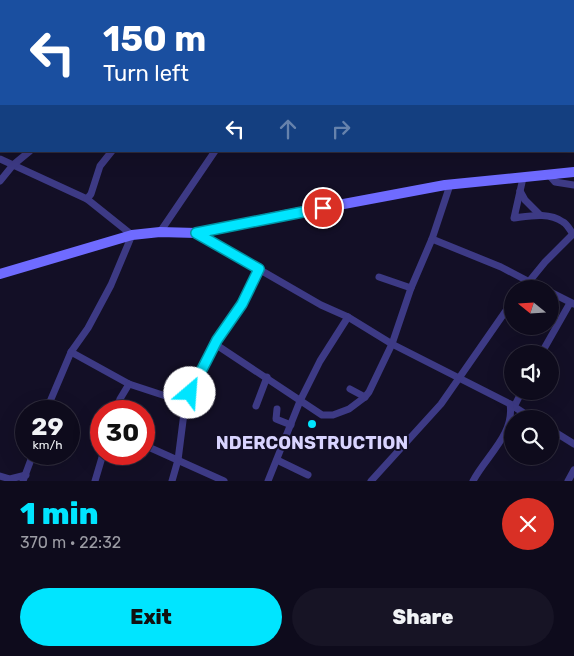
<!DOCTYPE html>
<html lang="en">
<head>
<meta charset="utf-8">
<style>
	body { margin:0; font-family:Rubik,sans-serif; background:#171425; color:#f1f3f6; height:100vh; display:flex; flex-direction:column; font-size:19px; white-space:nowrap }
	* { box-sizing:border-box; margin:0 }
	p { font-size:16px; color:#9b9ba3 }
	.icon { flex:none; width:28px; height:28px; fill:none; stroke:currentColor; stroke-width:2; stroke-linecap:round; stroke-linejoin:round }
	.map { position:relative; height:481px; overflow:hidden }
	.side { display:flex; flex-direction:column; background:#0e0b1c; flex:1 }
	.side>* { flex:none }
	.hud { position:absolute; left:0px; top:0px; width:575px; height:152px; box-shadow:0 5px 20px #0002,0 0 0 1px #2e2b3b; background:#1a4fa0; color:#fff; overflow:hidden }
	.needle { width:32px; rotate:288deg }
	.fabs { position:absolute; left:504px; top:280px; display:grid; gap:10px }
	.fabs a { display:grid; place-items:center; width:55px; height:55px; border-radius:50%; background:#0e0b1c; box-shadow:0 5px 20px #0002,0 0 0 1px #2e2b3b; font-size:25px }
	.speed { position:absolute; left:15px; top:400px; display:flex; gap:10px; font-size:25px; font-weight:700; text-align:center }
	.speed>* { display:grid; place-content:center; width:65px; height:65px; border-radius:50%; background:#0e0b1c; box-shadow:0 5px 20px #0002,0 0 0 1px #2e2b3b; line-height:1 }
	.speed small { font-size:12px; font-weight:400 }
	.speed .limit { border:8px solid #d22; background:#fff; color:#111 }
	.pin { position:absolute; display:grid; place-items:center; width:42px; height:42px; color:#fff; margin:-21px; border:2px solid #fff; border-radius:50%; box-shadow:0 1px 5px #0007 }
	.me { position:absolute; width:55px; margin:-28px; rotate:27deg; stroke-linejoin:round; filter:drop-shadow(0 0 4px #0008) }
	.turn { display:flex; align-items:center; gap:18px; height:105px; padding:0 20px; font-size:22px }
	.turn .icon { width:65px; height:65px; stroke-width:2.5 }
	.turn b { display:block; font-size:35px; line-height:42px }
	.lanes { display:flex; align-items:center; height:48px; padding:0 20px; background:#0003; justify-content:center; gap:25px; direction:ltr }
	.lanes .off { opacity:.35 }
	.round { display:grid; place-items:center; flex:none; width:52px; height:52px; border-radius:26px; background:#171425 }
	.summary { display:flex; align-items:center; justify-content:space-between; height:85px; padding:0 20px }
	h1 { font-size:30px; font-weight:800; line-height:38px; color:#00e5ff }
	.action { display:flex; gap:10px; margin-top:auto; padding:10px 20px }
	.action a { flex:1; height:58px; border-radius:30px; background:#00e5ff; color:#111; font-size:20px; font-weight:800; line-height:58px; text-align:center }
	.action a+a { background:#171425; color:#f1f3f6 }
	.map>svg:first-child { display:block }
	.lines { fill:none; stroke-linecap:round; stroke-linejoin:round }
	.street { stroke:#3d3a85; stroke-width:7 }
	.secondary { stroke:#6f6bff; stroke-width:10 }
	.route-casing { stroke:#0095a6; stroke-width:12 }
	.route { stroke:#00e5ff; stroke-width:9 }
	.poi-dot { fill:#00e5ff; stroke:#130f26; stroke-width:2 }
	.labels { text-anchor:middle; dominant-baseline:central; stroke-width:4; stroke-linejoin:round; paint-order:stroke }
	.poi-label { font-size:18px; font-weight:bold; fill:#d9d4ff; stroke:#130f26 }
</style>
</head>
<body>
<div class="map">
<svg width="574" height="481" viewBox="0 0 574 481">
	<rect width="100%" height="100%" fill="#130f26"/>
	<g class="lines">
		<g class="street">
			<polyline points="63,0 64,1"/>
			<polyline points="43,1 43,0"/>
			<polyline points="132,1 133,0"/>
			<polyline points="222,1 223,0"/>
			<polyline points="342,1 343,0"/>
			<polyline points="0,74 1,72"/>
			<polyline points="0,159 87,199 132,235 111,285 88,328 71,352 46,411"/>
			<polyline points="549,175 555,182 574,185"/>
			<path d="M523,178L514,218C530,216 549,212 563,222C567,224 570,230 573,234"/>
			<polyline points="0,181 13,165 30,151"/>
			<polyline points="520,191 525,200 540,215"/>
			<polyline points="87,199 91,194 100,166 112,151"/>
			<polyline points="160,232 215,151"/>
			<polyline points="196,233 321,305 348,317 392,344 510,404 533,419"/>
			<polyline points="432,239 501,267 543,289"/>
			<polyline points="379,277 411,288"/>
			<polyline points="523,289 545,262 574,233"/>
			<polyline points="550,292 574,304"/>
			<polyline points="215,344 322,415 333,415 349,409 365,397 369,392 392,344 411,288 432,239 450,185"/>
			<polyline points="71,352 129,384 187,403"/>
			<polyline points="541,354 570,303"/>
			<polyline points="350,389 365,397"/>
			<polyline points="256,406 267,377"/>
			<polyline points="514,407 522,391"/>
			<polyline points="277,409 276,419 291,425"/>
			<polyline points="116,411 120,399 129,384"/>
			<polyline points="550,429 574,444"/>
			<polyline points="144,445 224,481"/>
			<polyline points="277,460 308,475"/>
			<polyline points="0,476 10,479 26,475"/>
			<polyline points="23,481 33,454"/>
			<polyline points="95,481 103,454"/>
			<polyline points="172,481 178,460 184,413 190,393 217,340 242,305 259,269"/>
			<polyline points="268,481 300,401 320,361 348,317"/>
			<polyline points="371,481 441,404 512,302"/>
			<path d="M473,481C486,456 515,434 510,404"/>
			<polyline points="568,481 574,470"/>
		</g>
		<polyline class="secondary" points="0,274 132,235 160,232 196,233 285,215 445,185 574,172"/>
	</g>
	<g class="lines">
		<g class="route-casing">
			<polyline id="route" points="190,393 217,340 242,304 259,269 196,233 323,208"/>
		</g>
		<use href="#route" class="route"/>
	</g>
	<circle class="poi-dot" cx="312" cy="424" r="5"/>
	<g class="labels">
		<g class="poi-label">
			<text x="312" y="443">NDERCONSTRUCTION</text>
		</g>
	</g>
</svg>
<div class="fabs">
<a><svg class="needle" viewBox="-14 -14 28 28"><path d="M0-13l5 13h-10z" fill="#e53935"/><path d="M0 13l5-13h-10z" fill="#9b9ba3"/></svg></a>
<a><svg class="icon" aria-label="sound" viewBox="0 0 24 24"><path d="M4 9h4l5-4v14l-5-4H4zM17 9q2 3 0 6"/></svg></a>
<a><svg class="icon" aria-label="search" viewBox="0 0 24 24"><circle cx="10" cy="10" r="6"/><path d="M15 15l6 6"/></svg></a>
</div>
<div class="speed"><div>29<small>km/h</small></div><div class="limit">30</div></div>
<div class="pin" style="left:323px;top:208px;background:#d93025"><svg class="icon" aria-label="arrive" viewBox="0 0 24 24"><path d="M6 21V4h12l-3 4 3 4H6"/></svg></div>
<svg class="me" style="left:190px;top:393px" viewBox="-20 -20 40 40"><circle r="19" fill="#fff"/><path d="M0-13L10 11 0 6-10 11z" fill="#00e5ff"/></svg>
<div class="hud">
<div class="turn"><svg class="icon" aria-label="left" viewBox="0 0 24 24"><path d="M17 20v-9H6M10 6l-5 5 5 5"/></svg><div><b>150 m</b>Turn left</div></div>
<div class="lanes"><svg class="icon" aria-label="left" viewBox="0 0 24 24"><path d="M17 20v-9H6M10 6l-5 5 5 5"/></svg><svg class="icon off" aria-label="ahead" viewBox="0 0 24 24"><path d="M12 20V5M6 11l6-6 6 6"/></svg><svg class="icon off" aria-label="right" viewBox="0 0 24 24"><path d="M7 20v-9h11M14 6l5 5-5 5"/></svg></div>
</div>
</div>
<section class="side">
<div class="summary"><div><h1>1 min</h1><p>370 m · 22:32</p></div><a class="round" style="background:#d93025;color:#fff"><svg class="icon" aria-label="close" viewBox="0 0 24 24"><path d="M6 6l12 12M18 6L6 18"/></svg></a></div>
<div class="action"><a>Exit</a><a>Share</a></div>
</section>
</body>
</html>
